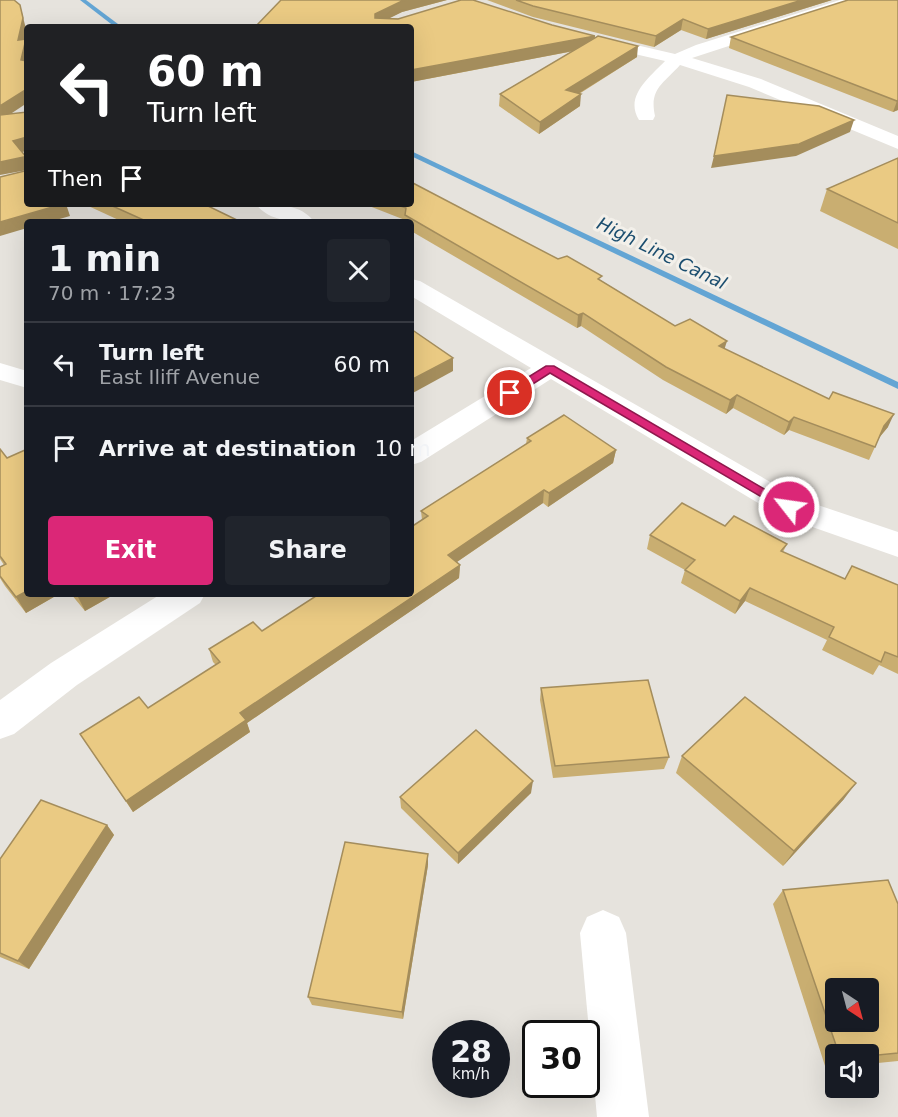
<!DOCTYPE html>
<html lang="en">
<head>
<meta charset="utf-8">
<style>
	body { margin:0; font-family:"DejaVu Sans",sans-serif; background:#20242c; color:#f1f3f6; height:100vh; display:flex; flex-direction:column; font-size:22px; white-space:nowrap }
	* { box-sizing:border-box; margin:0 }
	p { font-size:20px; color:#9ea1a6 }
	.icon { flex:none; width:33px; height:33px; fill:none; stroke:currentColor; stroke-width:2; stroke-linecap:round; stroke-linejoin:round }
	.map { position:relative; flex:1; overflow:hidden }
	.drawer { position:absolute; left:24px; top:219px; width:390px; height:378px; display:flex; flex-direction:column; background:#171b24; border-radius:6px; box-shadow:0 6px 24px #0002 }
	.drawer>* { flex:none }
	.guide { position:absolute; left:24px; top:24px; width:390px; height:183px; border-radius:6px; box-shadow:0 6px 24px #0002; background:#202124; color:#fff; overflow:hidden }
	.needle { width:39px; rotate:144deg }
	.fabs { position:absolute; left:825px; top:978px; display:grid; gap:12px }
	.fabs a { display:grid; place-items:center; width:54px; height:54px; border-radius:6px; background:#171b24; box-shadow:0 6px 24px #0002; font-size:30px }
	.speed { position:absolute; left:432px; top:1020px; display:flex; gap:12px; font-size:30px; font-weight:700; text-align:center }
	.speed>* { display:grid; place-content:center; width:78px; height:78px; border-radius:50%; background:#171b24; box-shadow:0 6px 24px #0002; line-height:1 }
	.speed small { font-size:15px; font-weight:400 }
	.speed .limit { border:3px solid #111; border-radius:9px; background:#fff; color:#111 }
	.pin { position:absolute; display:grid; place-items:center; width:51px; height:51px; color:#fff; margin:-26px; border:3px solid #fff; border-radius:50%; box-shadow:0 2px 6px #0007 }
	.me { position:absolute; width:66px; margin:-33px; rotate:300deg; stroke-linejoin:round; filter:drop-shadow(0 0 4px #0008) }
	.turn { display:flex; align-items:center; gap:21px; height:126px; padding:0 24px; font-size:27px }
	.turn .icon { width:78px; height:78px; stroke-width:2.5 }
	.turn b { display:block; font-size:42px; line-height:51px }
	.then { display:flex; align-items:center; height:57px; padding:0 24px; background:#0003; gap:12px; font-size:22px }
	.round { display:grid; place-items:center; flex:none; width:63px; height:63px; border-radius:6px; background:#20242c }
	.overview { display:flex; align-items:center; justify-content:space-between; height:102px; padding:0 24px }
	h1 { font-size:36px; font-weight:800; line-height:45px }
	.button { display:flex; gap:12px; margin-top:auto; padding:12px 24px }
	.button a { flex:1; height:69px; border-radius:6px; background:#db2777; color:#fff; font-size:24px; font-weight:800; line-height:69px; text-align:center }
	.button a+a { background:#20242c; color:#f1f3f6 }
	ul { padding:0; list-style:none }
	li { display:flex; align-items:center; gap:18px; height:84px; padding:0 24px; border-top:2px solid #363941 }
	li div { flex:1 }
	li b { display:block; font-size:22px }
	li em { font-style:normal }
	.map>svg:first-child { display:block }
	.lines { fill:none; stroke-linecap:round; stroke-linejoin:round }
	.stream { fill:#63a5d4; fill-rule:evenodd }
	.street { fill:#fff; fill-rule:evenodd }
	.wall { fill:#c9ae71 }
	.shaded-wall { fill:#a48d5c }
	.building { fill:#eaca83; stroke:#a48d5c; stroke-width:1.5; fill-rule:evenodd }
	.route { fill:#db2777; stroke:#8e194d; stroke-width:1.5 }
	.labels { text-anchor:middle; dominant-baseline:central; stroke-width:6; stroke-linejoin:round; paint-order:stroke }
	.far-water-label { font-size:18px; font-style:italic; fill:#1c4e6f; stroke:#f3f0ea }
</style>
</head>
<body>
<div class="map">
<svg width="898" height="1117" viewBox="0 0 898 1117">
	<rect width="100%" height="100%" fill="#e6e3dd"/>
	<g class="lines">
		<g class="stream">
			<polygon points="80,0 86,0 122,27 115,27"/>
			<polygon points="411,151 898,382 898,389 411,156"/>
		</g>
		<g class="street">
			<path d="M840,0H862L860,3L692,58L761,79L898,136V149L749,87L680,65C663,84 649,89 655,116L653,120H639C624,96 650,77 665,61L587,43L585,40L593,35L675,54L696,45Z"/>
			<path d="M256,204C276,204 302,204 314,222C295,222 269,222 256,204Z"/>
			<polygon points="411,279 420,281 800,499 898,532 898,557 778,515 551,379 421,462 411,465 411,441 531,368 411,296"/>
			<polygon points="0,363 27,371 27,388 0,380"/>
			<polygon points="161,594 205,594 200,603 77,685 14,734 0,739 0,700 51,663"/>
			<polygon points="603,910 619,917 626,933 649,1117 597,1117 580,933 587,917"/>
		</g>
	</g>
	<g class="wall">
		<polygon points="281,0 447,0 402,12 389,18 552,25 595,38 637,57 579,94 580,106 539,134 499,106 500,94 574,51 411,82 411,27"/>
		<polygon points="487,0 832,0 706,39 681,30 654,47 533,17"/>
		<polygon points="898,0 898,110 893,112 729,48 731,37"/>
		<polygon points="898,158 898,249 820,211 827,189"/>
		<polygon points="84,204 204,204 241,222 123,222"/>
		<polygon points="364,204 411,204 558,259 602,281 675,326 725,349 888,427 879,438 869,460 789,430 784,435 733,408 726,414 663,380 581,326 577,328 411,231 411,222 405,222 405,220"/>
		<polygon points="527,438 616,450 613,463 548,507 543,503 457,562 460,565 459,578 247,723 250,732 133,812 80,734 148,708 216,665 213,662 209,649 262,631 411,594 422,520 421,511 526,444"/>
		<polygon points="0,449 27,594 59,594 26,613 5,586 0,578 0,567 4,565 0,559"/>
		<polygon points="725,526 787,544 783,552 845,579 898,585 898,674 879,665 873,675 822,650 827,640 745,601 735,614 681,583 685,570 647,549 650,535"/>
		<polygon points="71,594 115,594 85,611"/>
		<polygon points="541,688 669,757 664,769 553,778 540,700"/>
		<polygon points="682,756 844,799 783,866 676,773"/>
		<polygon points="531,793 458,864 401,808 400,797"/>
		<polygon points="107,825 114,835 29,969 0,957 0,859"/>
		<polygon points="428,865 403,1019 312,1005 308,997"/>
		<polygon points="783,890 898,904 898,1061 868,1064 868,1054 836,1054 836,1068 826,1069 773,904"/>
	</g>
	<g class="shaded-wall">
		<polygon points="408,0 447,0 402,12 376,25 375,18 375,14 402,1"/>
		<polygon points="802,0 832,0 706,39 708,29"/>
		<polygon points="20,5 26,29 22,51 18,40"/>
		<polygon points="683,19 681,30 654,47 656,36"/>
		<polygon points="595,36 594,47 411,82 411,70"/>
		<polygon points="26,39 27,44 27,62 21,60"/>
		<polygon points="638,46 637,57 565,102 566,90"/>
		<polygon points="27,89 27,103 0,121 0,106"/>
		<polygon points="581,94 580,106 539,134 540,122"/>
		<polygon points="898,100 898,110 893,112 897,101"/>
		<polygon points="854,120 850,132 796,156 711,168 714,156"/>
		<polygon points="27,137 27,151 17,153 13,141"/>
		<polygon points="24,157 27,170 0,175 0,162"/>
		<polygon points="63,204 66,204 70,216 49,222 27,222 27,228 0,236 0,222"/>
		<polygon points="583,313 581,326 577,328 578,315"/>
		<polygon points="727,341 723,354 719,346"/>
		<polygon points="453,358 453,371 411,394 411,380"/>
		<polygon points="737,395 733,408 726,414 730,400"/>
		<polygon points="894,414 888,427 877,440 884,426"/>
		<polygon points="794,417 789,430 784,435 789,422"/>
		<polygon points="616,450 613,463 548,507 549,493"/>
		<polygon points="544,490 543,503 448,568 448,555"/>
		<polygon points="460,565 459,578 247,723 250,732 133,812 126,801 240,713"/>
		<polygon points="750,588 745,601 735,614 740,601"/>
		<polygon points="27,591 27,594 59,594 26,613 16,597"/>
		<polygon points="79,594 115,594 85,611 77,595"/>
		<polygon points="533,781 531,793 458,864 458,853"/>
		<polygon points="856,783 844,799 783,866 794,851"/>
		<polygon points="107,825 114,835 29,969 18,961"/>
		<polygon points="428,854 428,865 403,1019 402,1012"/>
	</g>
	<g class="building">
		<polygon points="0,0 14,0 20,5 23,18 18,40 26,39 21,60 27,61 27,89 0,106"/>
		<polygon points="281,0 408,0 402,1 375,14 375,18 398,19 461,0 473,0 552,25 595,36 411,70 411,27 255,27"/>
		<polygon points="516,0 802,0 708,29 683,19 656,36 533,6"/>
		<polygon points="848,0 898,0 898,100 897,101 731,37"/>
		<polygon points="598,36 638,46 566,90 581,94 540,122 500,94"/>
		<polygon points="727,95 819,106 854,120 799,144 714,156"/>
		<polygon points="27,112 27,137 13,141 27,158 27,204 63,204 0,222 0,177 25,171 24,157 0,162 0,115"/>
		<polygon points="898,158 898,223 827,189"/>
		<polygon points="411,182 558,259 567,256 602,276 598,279 675,326 690,319 727,341 719,346 829,399 833,392 894,414 884,426 875,447 794,417 789,422 737,395 730,400 666,367 583,313 578,315 405,215 406,208 395,204 411,204"/>
		<polygon points="108,204 204,204 241,222 148,222"/>
		<polygon points="411,329 453,358 411,380"/>
		<polygon points="564,415 616,450 549,493 544,490 448,555 460,565 240,713 246,720 126,801 80,734 139,697 148,708 220,662 209,649 253,622 262,631 319,594 411,594 411,527 428,516 421,511 531,441 527,438"/>
		<polygon points="0,449 7,458 25,450 27,453 27,591 16,597 0,576 0,567 6,564 0,556"/>
		<polygon points="682,503 725,526 734,516 787,544 781,551 845,579 852,566 898,585 898,657 885,652 881,662 829,637 834,627 750,588 740,601 685,570 695,560 650,535"/>
		<polygon points="648,680 669,757 555,766 541,688"/>
		<polygon points="745,697 856,783 794,851 682,756"/>
		<polygon points="476,730 533,781 458,853 400,797"/>
		<polygon points="41,800 107,825 18,961 0,953 0,859"/>
		<polygon points="345,842 428,854 402,1012 308,997"/>
		<path d="M888,880L898,904V1053L868,1056V1054H839L783,890ZM836,988H868V1022H836Z"/>
	</g>
	<polygon class="route" points="546,366 554,366 795,507 789,512 784,510 550,373 514,396 506,396 506,391"/>
	<g class="labels">
		<g class="far-water-label">
			<text transform="translate(662 253) rotate(26)">High Line Canal</text>
		</g>
	</g>
</svg>
<div class="fabs">
<a><svg class="needle" viewBox="-14 -14 28 28"><path d="M0-13l5 13h-10z" fill="#e53935"/><path d="M0 13l5-13h-10z" fill="#9ea1a6"/></svg></a>
<a><svg class="icon" aria-label="sound" viewBox="0 0 24 24"><path d="M4 9h4l5-4v14l-5-4H4zM17 9q2 3 0 6"/></svg></a>
</div>
<div class="speed"><div>28<small>km/h</small></div><div class="limit">30</div></div>
<div class="pin" style="left:510px;top:393px;background:#d93025"><svg class="icon" aria-label="arrive" viewBox="0 0 24 24"><path d="M6 21V4h12l-3 4 3 4H6"/></svg></div>
<svg class="me" style="left:789px;top:507px" viewBox="-20 -20 40 40"><circle r="17" fill="#db2777" stroke="#fff" stroke-width="3"/><path d="M0-11L8 9 0 5-8 9z" fill="#fff"/></svg>
<div class="guide">
<div class="turn"><svg class="icon" aria-label="left" viewBox="0 0 24 24"><path d="M17 20v-9H6M10 6l-5 5 5 5"/></svg><div><b>60 m</b>Turn left</div></div>
<div class="then">Then<svg class="icon" aria-label="arrive" viewBox="0 0 24 24"><path d="M6 21V4h12l-3 4 3 4H6"/></svg></div>
</div>
<section class="drawer">
<div class="overview"><div><h1>1 min</h1><p>70 m · 17:23</p></div><a class="round"><svg class="icon" aria-label="close" viewBox="0 0 24 24"><path d="M6 6l12 12M18 6L6 18"/></svg></a></div>
<ul>
<li><svg class="icon" aria-label="left" viewBox="0 0 24 24"><path d="M17 20v-9H6M10 6l-5 5 5 5"/></svg><div><b>Turn left</b><p>East Iliff Avenue</p></div><em>60 m</em></li>
<li><svg class="icon" aria-label="arrive" viewBox="0 0 24 24"><path d="M6 21V4h12l-3 4 3 4H6"/></svg><div><b>Arrive at destination</b></div><em>10 m</em></li>
</ul>
<div class="button"><a>Exit</a><a>Share</a></div>
</section>
</div>
</body>
</html>
